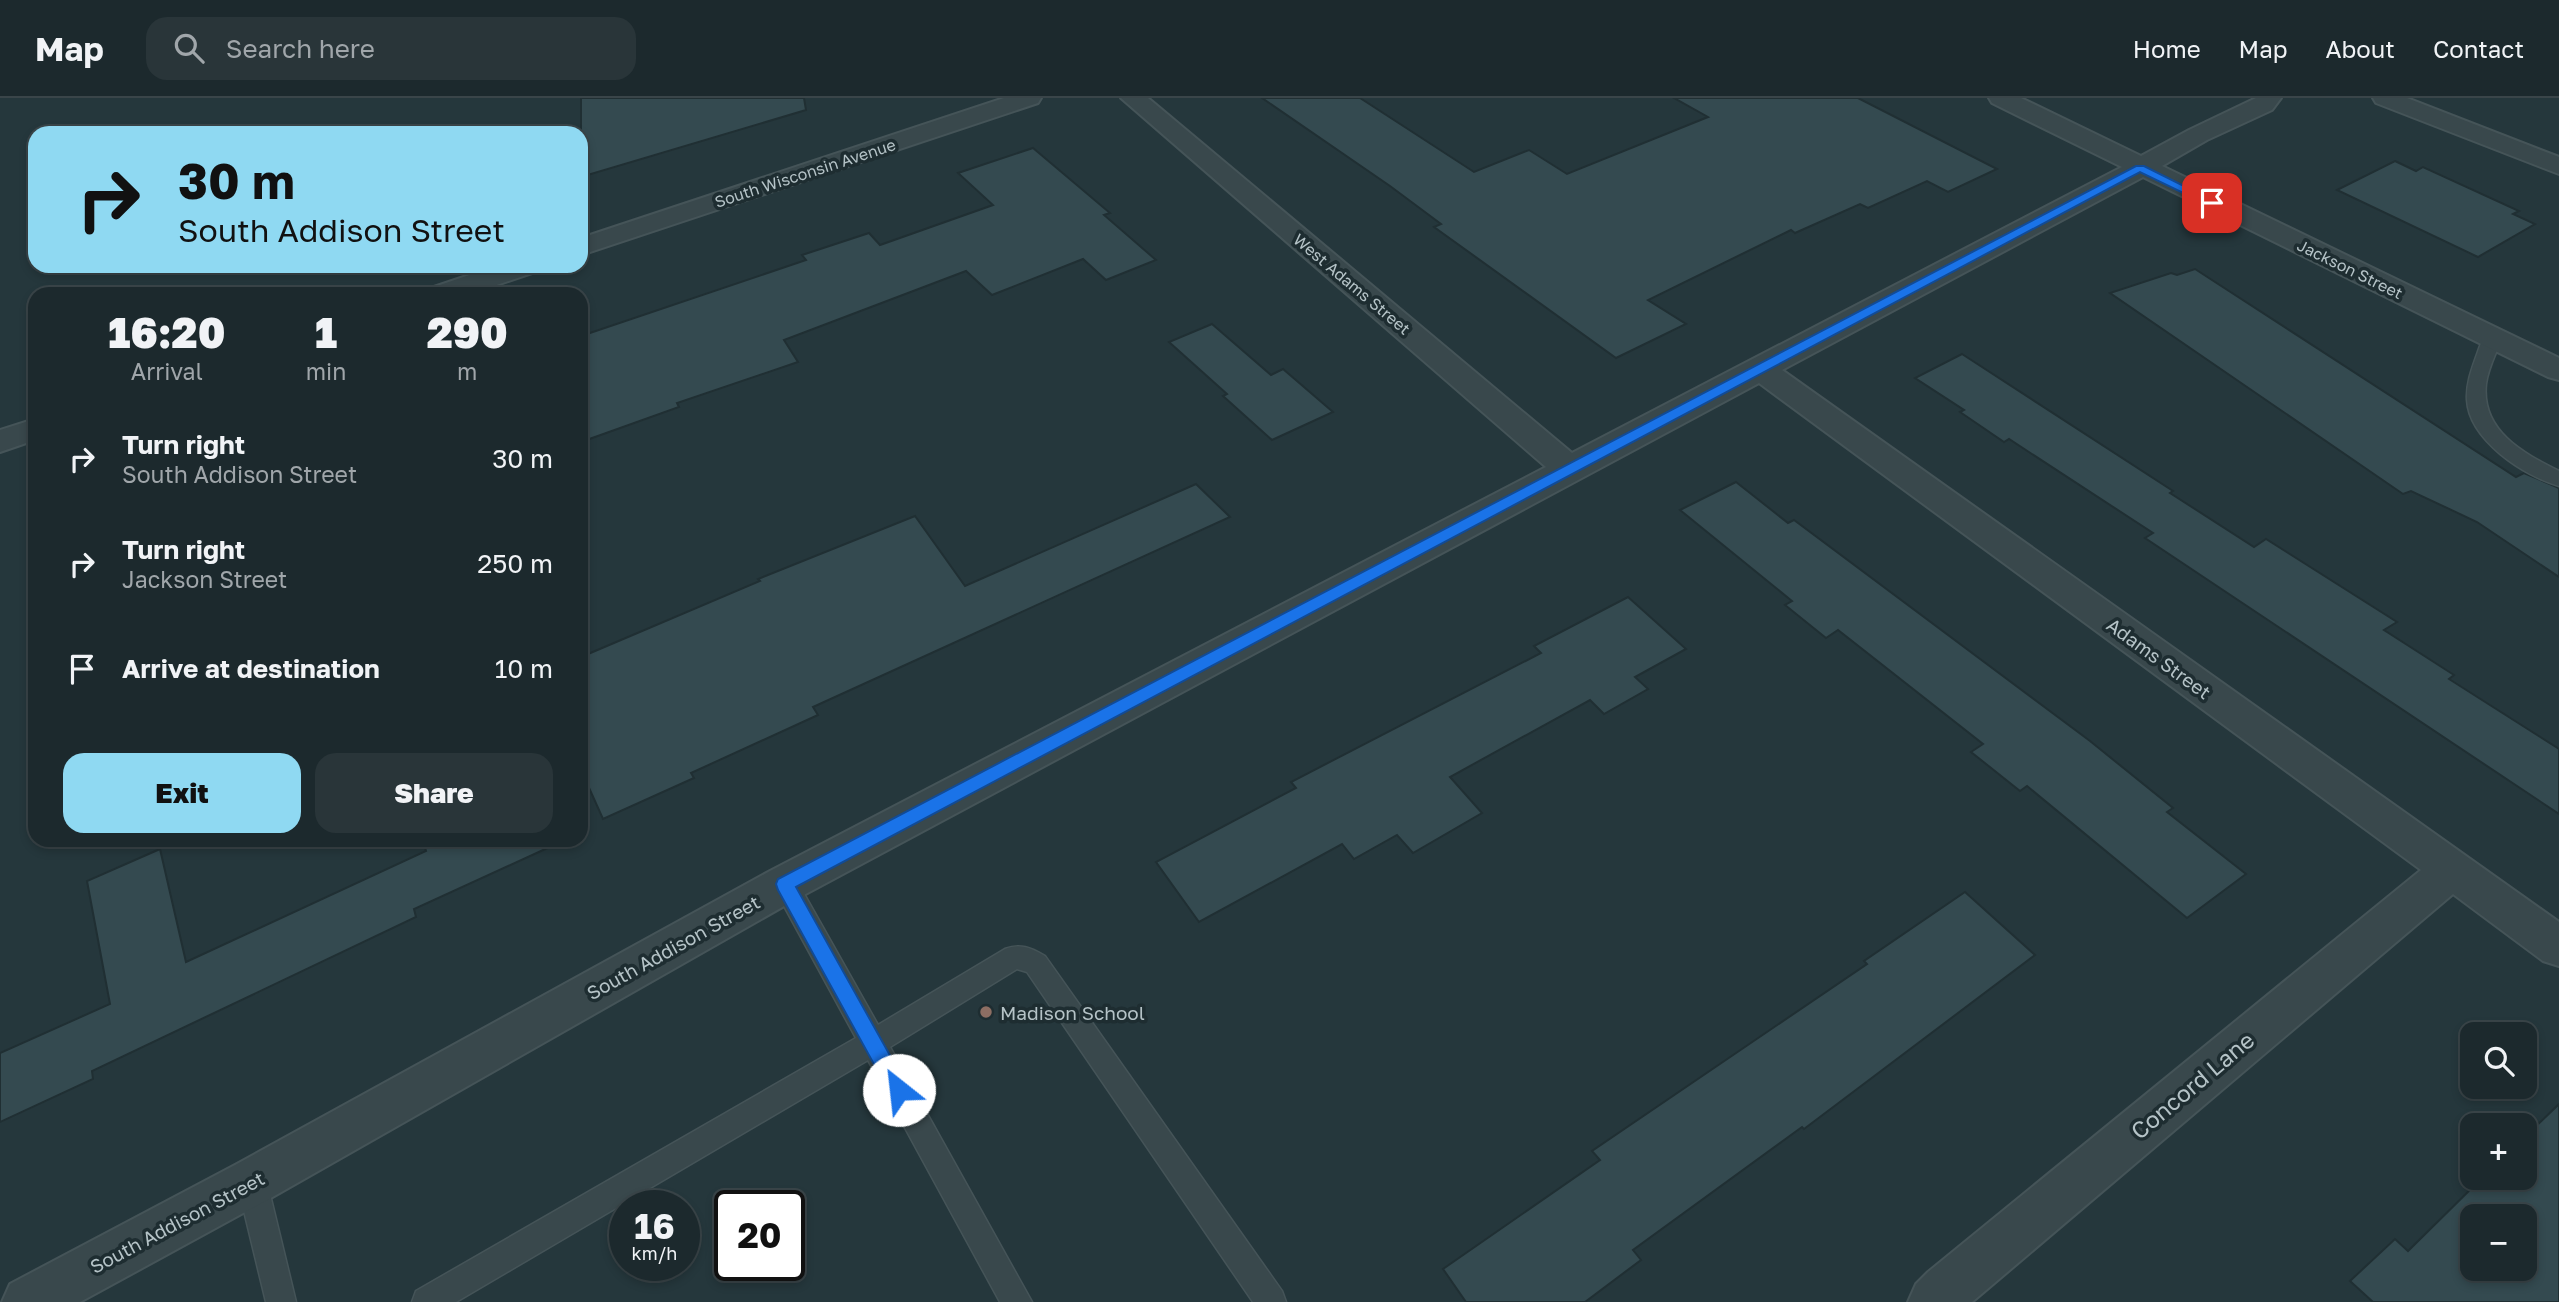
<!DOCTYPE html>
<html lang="en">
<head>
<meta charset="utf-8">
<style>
	body { margin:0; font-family:"Golos Text",sans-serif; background:#293539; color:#f1f3f6; height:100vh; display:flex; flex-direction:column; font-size:26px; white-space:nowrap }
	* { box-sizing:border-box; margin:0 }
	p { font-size:23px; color:#a0a6aa }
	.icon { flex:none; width:38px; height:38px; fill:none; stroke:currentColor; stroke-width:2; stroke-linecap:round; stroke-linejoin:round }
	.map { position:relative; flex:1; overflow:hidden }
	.sheet { position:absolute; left:28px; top:189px; width:560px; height:560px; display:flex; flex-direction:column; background:#1c292d; border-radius:21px; box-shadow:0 4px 10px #0003,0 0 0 2px #3a4549 }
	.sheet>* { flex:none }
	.top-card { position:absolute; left:28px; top:28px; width:560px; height:147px; border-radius:21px; box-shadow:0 4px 10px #0003,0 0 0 2px #3a4549; background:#8fd9f2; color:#111; overflow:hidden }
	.tools { position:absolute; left:2460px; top:924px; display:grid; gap:14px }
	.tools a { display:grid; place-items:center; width:77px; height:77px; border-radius:14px; background:#1c292d; box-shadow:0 4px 10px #0003,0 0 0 2px #3a4549; font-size:35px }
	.speed { position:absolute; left:609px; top:1092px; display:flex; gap:14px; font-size:35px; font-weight:700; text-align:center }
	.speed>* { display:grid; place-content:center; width:91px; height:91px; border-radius:50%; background:#1c292d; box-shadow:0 4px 10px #0003,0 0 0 2px #3a4549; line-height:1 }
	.speed small { font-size:18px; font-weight:400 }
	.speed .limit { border:4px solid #111; border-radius:10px; background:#fff; color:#111 }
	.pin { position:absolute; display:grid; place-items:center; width:60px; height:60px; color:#fff; margin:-30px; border-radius:14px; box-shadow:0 4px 10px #0006 }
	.me { position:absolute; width:77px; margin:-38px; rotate:331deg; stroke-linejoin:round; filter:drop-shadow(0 0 5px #0008) }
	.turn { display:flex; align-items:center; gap:24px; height:147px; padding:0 35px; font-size:32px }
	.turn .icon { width:91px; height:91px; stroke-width:2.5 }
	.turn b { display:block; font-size:49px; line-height:60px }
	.eta { display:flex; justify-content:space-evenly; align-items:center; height:119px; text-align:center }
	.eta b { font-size:42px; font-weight:800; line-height:49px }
	.primary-button { display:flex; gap:14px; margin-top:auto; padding:14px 35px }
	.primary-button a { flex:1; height:80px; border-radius:21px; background:#8fd9f2; color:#111; font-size:28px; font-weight:800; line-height:80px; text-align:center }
	.primary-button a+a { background:#293539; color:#f1f3f6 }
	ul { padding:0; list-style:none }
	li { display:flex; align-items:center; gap:21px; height:105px; padding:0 35px }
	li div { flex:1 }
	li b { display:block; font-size:26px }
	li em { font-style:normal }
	header { display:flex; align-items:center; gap:42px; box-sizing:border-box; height:98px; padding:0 35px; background:#1c292d; border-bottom:2px solid #3a4549 }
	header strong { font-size:33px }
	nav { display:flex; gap:38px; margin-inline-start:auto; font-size:24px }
	.search { width:490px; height:63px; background:#293539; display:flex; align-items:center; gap:18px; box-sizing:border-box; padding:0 24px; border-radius:21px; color:#a0a6aa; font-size:26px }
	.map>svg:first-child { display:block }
	.building { fill:#344a50; stroke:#202f33; stroke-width:2; fill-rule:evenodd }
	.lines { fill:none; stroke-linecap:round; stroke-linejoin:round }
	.service-casing { stroke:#455458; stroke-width:3 }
	.minor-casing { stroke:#455458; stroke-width:4 }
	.service { fill:#39484c; fill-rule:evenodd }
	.minor { fill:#39484c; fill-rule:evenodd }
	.route { fill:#1a73e8; stroke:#114b97; stroke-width:2 }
	.education-dot { fill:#8d6e63; stroke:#1e2d31; stroke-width:2.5 }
	.labels { text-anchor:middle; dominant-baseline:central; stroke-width:7; stroke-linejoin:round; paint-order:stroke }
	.far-street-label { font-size:16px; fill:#b5c3c7; stroke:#1e2d31 }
	.street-label { font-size:19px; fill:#b5c3c7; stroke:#1e2d31 }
	.poi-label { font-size:19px; fill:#b5c3c7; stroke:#1e2d31; text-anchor:start }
	.near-street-label { font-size:23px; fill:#b5c3c7; stroke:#1e2d31 }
</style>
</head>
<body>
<header>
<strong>Map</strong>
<div class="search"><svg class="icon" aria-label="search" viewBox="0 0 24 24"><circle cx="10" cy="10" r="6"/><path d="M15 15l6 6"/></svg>Search here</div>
<nav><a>Home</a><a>Map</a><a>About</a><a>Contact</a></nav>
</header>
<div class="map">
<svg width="2559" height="1204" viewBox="0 0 2559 1204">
	<rect width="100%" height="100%" fill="#25373c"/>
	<g class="building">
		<polygon points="581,0 804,0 806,12 581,79"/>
		<polygon points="1262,0 1360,0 1474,74 1529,52 1567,76 1708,19 1674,0 1858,0 1997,71 1948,94 1927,83 1868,110 1860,106 1795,135 1791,132 1648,202 1686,226 1616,260 1434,129 1441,126 1390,88"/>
		<polygon points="1033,50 1110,115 1104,117 1156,162 1106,182 1083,161 992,197 966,173 784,242 798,264 677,305 679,309 581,344 581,238 806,162 802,157 869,135 880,147 993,107 958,75"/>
		<polygon points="2395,63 2416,73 2423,69 2519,113 2513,116 2535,126 2478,159 2337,92"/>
		<polygon points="2195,171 2516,379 2524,375 2559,390 2559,479 2477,424 2411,393 2403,396 2110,195 2171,175 2177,177"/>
		<polygon points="1212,226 1271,277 1283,271 1333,314 1272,342 1223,298 1227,296 1169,244"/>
		<polygon points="1962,256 2173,393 2170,395 2254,449 2266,441 2397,524 2384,532 2454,577 2449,581 2559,651 2559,716 2145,440 2153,435 2009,341 2004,344 1960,314 1964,312 1915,280"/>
		<polygon points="1736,384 1788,425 1794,422 2090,643 2173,710 2167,714 2246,776 2187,820 2027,688 2020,693 1971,654 1983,646 1838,532 1826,540 1785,507 1792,503 1680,412"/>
		<polygon points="1196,386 1230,419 813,609 818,617 691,675 694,680 603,721 581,672 581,559 760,483 758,481 915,418 965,488"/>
		<polygon points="1628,499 1686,551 1635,579 1648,591 1604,616 1590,602 1450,679 1482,715 1413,755 1397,737 1354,761 1342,746 1199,824 1156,764 1296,690 1291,684 1541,555 1534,548"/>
		<polygon points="423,742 565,742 414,811 416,819 92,973 93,981 0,1024 0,955 110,906 87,783 160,751 186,864 426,753"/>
		<polygon points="1965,794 2035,857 1804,1031 1802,1029 1633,1152 1641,1162 1585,1204 1466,1204 1443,1171 1600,1062 1592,1053 1867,866 1864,863"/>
		<path d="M2559,1006V1204H2373L2350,1183L2395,1141L2408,1153L2482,1080H2525V1031L2529,1035ZM2473,1118H2525V1171H2473Z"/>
	</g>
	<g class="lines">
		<g class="service-casing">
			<g id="service">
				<path d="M2493,234L2502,239C2497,254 2488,270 2486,286C2481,333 2523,355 2559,373V388C2524,378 2469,342 2467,302C2466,287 2471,273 2476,259C2480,249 2482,236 2493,234Z"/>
				<path d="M785,775L794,778L878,927L1005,851C1020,845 1031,850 1045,858L1282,1193L1286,1204H1253L1027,874L1017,871L890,949L1032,1204H1000L868,962L456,1204H412L416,1193L856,940L772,786L776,778Z"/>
				<polygon points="252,1070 262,1074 267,1084 296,1204 266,1204 237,1084 242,1074"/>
			</g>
		</g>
		<g class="minor-casing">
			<g id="minor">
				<polygon points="1004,0 1041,0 1038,5 581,157 581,140"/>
				<polygon points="1121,0 1148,0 1572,355 2122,69 1992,5 1989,0 2021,0 2141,58 2189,32 2256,0 2281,0 2272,12 2207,42 2162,68 2559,260 2559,282 2548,279 2143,79 1782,272 2559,824 2559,868 2543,863 2453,796 1972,1204 1908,1204 1916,1186 1928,1174 2421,772 1759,285 800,799 269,1101 80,1204 2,1204 10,1186 235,1067 770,773 1546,369"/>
				<polygon points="2373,0 2407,0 2559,59 2559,76 2376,5"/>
				<polygon points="496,168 539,168 535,174 470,196 426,196 431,190"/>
				<polygon points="35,321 35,342 0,354 0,332"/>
			</g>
		</g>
		<use href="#service" class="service"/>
		<use href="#minor" class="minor"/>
	</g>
	<polygon class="route" points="2136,68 2144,68 2218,105 2208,107 2140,74 2127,81 796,789 906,986 909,992 906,999 899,1001 892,999 778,792 776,786 778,781"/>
	<circle class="education-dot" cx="986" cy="914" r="7"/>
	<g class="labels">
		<g class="far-street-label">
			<text transform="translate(805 75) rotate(-18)">South Wisconsin Avenue</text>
			<text transform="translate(2350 171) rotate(26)">Jackson Street</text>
			<text transform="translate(1352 186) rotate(40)">West Adams Street</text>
		</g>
		<g class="street-label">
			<text transform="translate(2159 560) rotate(36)">Adams Street</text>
			<text transform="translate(673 849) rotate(-29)">South Addison Street</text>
			<text transform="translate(177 1124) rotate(-28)">South Addison Street</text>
		</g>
		<g class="poi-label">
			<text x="1000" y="914">Madison School</text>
		</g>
		<g class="near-street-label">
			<text transform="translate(2192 987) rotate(-40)">Concord Lane</text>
		</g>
	</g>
</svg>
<div class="tools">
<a><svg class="icon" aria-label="search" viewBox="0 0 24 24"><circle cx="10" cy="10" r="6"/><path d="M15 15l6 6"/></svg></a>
<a>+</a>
<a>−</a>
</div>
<div class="speed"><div>16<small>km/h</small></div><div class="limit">20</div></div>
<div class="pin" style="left:2212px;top:105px;background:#d93025"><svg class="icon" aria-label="arrive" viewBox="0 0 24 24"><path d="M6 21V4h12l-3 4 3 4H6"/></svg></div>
<svg class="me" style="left:899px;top:992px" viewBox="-20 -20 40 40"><circle r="19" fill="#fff"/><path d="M0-13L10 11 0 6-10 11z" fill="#1a73e8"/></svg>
<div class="top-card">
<div class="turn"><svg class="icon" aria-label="right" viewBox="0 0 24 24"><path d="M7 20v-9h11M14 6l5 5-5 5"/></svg><div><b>30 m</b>South Addison Street</div></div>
</div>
<section class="sheet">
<div class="eta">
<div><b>16:20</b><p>Arrival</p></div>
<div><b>1</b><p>min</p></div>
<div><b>290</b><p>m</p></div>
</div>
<ul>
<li><svg class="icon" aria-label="right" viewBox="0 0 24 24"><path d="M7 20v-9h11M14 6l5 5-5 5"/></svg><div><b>Turn right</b><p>South Addison Street</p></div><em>30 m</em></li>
<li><svg class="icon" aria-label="right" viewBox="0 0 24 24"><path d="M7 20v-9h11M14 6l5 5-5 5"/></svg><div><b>Turn right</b><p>Jackson Street</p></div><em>250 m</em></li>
<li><svg class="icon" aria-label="arrive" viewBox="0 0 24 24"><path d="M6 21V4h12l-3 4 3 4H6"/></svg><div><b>Arrive at destination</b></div><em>10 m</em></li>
</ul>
<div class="primary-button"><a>Exit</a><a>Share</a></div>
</section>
</div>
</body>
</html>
